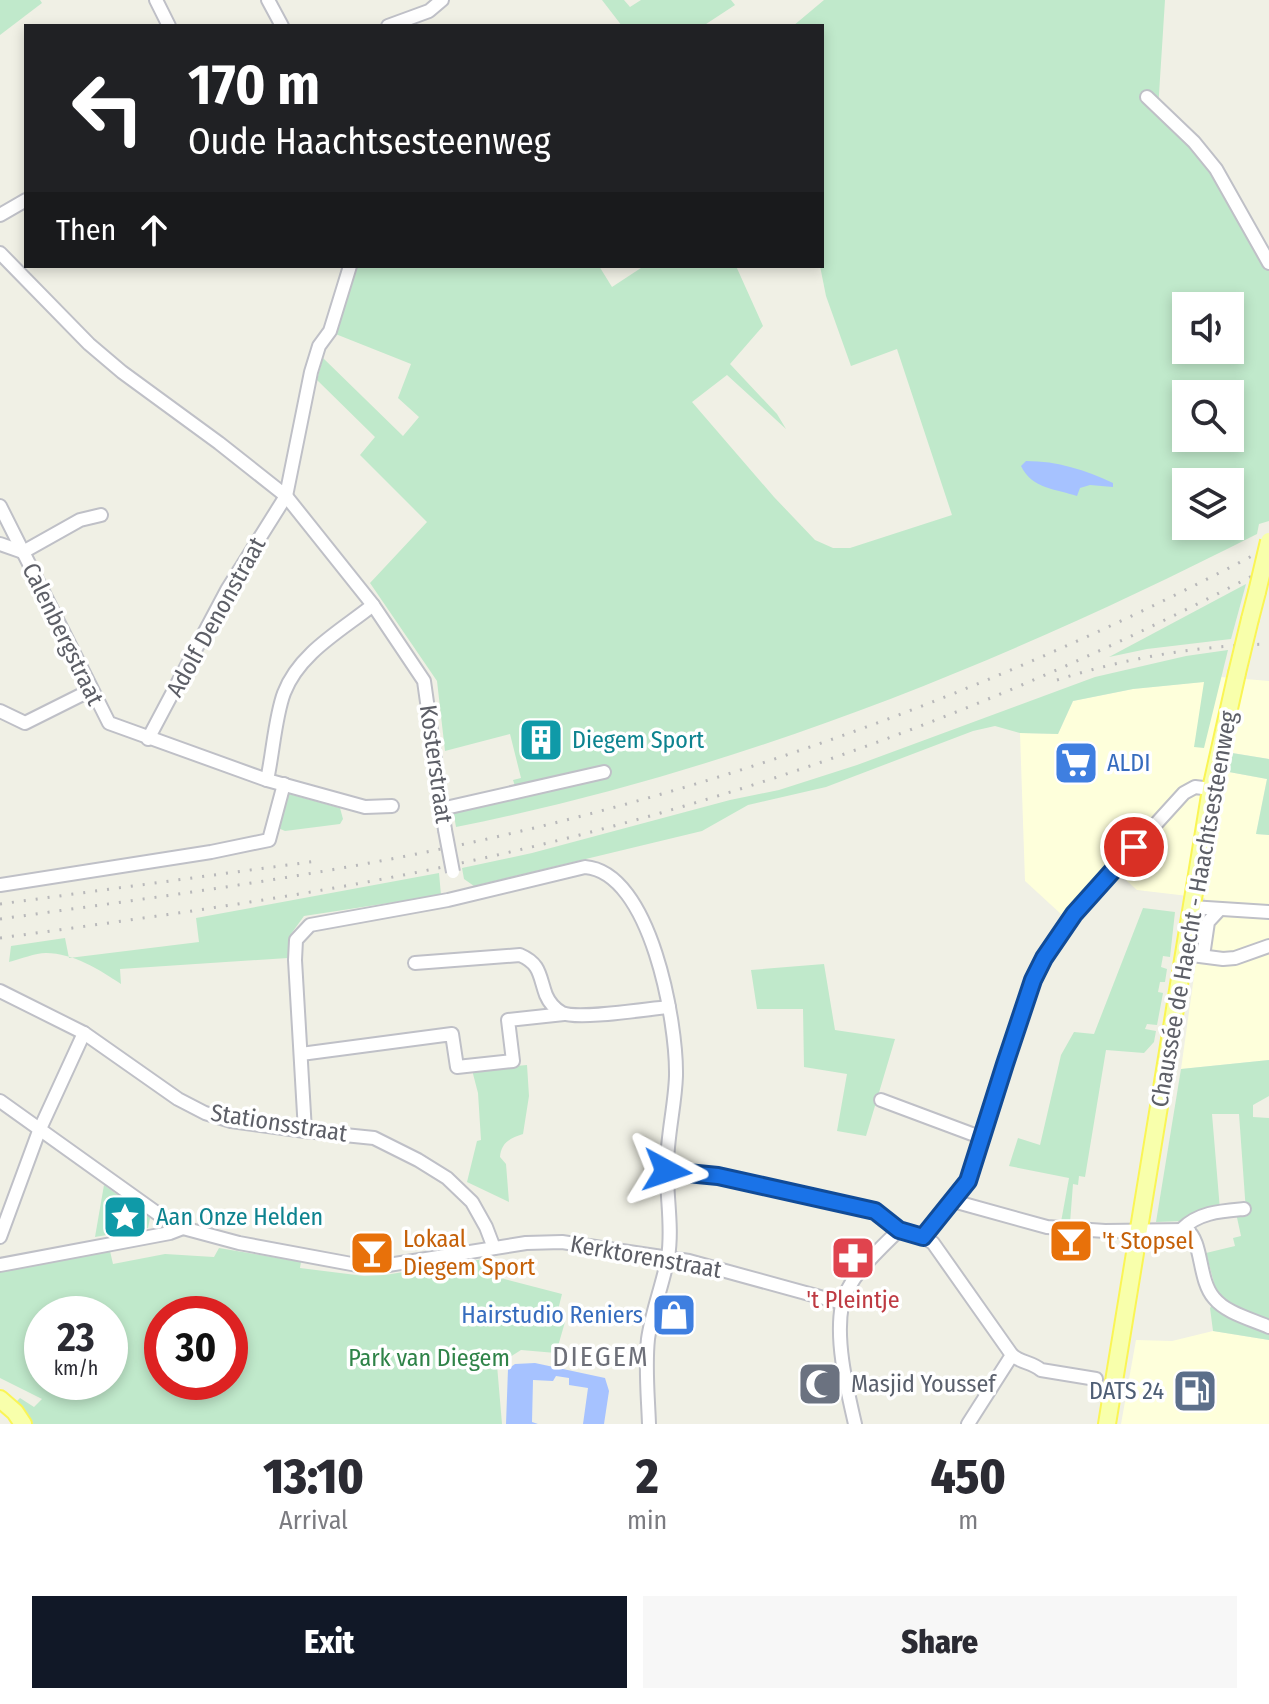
<!DOCTYPE html>
<html lang="en">
<head>
<meta charset="utf-8">
<style>
	body { margin:0; font-family:"Fira Sans Condensed",sans-serif; background:#f7f7f7; color:#2b2b33; height:100vh; display:flex; flex-direction:column; font-size:30px; white-space:nowrap }
	* { box-sizing:border-box; margin:0 }
	p { font-size:26px; color:#7c7c81 }
	.icon { flex:none; width:44px; height:44px; fill:none; stroke:currentColor; stroke-width:2; stroke-linecap:round; stroke-linejoin:round }
	.map { position:relative; height:1424px; overflow:hidden }
	.sheet { display:flex; flex-direction:column; background:#fff; flex:1 }
	.sheet>* { flex:none }
	.hud { position:absolute; left:24px; top:24px; width:800px; height:244px; border-radius:0px; box-shadow:0 4px 12px #0003; background:#202124; color:#fff; overflow:hidden }
	.buttons { position:absolute; left:1172px; top:292px; display:grid; gap:16px }
	.buttons a { display:grid; place-items:center; width:72px; height:72px; border-radius:0px; background:#fff; box-shadow:0 4px 12px #0003; font-size:40px }
	.speed { position:absolute; left:24px; top:1296px; display:flex; gap:16px; font-size:40px; font-weight:700; text-align:center }
	.speed>* { display:grid; place-content:center; width:104px; height:104px; border-radius:50%; background:#fff; box-shadow:0 4px 12px #0003; line-height:1 }
	.speed small { font-size:20px; font-weight:400 }
	.speed .limit { border:12px solid #d22; background:#fff; color:#111 }
	.pin { position:absolute; display:grid; place-items:center; width:68px; height:68px; color:#fff; margin:-34px; border:4px solid #fff; border-radius:50%; box-shadow:0 2px 8px #0007 }
	.me { position:absolute; width:88px; margin:-44px; rotate:95deg; stroke-linejoin:round; filter:drop-shadow(0 0 6px #0008) }
	.turn { display:flex; align-items:center; gap:28px; height:168px; padding:0 32px; font-size:36px }
	.turn .icon { width:104px; height:104px; stroke-width:2.5 }
	.turn b { display:block; font-size:56px; line-height:68px }
	.then { display:flex; align-items:center; height:76px; padding:0 32px; background:#0003; gap:16px; font-size:30px }
	.eta { display:flex; justify-content:space-evenly; align-items:center; height:136px; text-align:center }
	.eta b { font-size:48px; font-weight:800; line-height:56px }
	.action { display:flex; gap:16px; margin-top:auto; padding:16px 32px }
	.action a { flex:1; height:92px; border-radius:0px; background:#111827; color:#fff; font-size:32px; font-weight:800; line-height:92px; text-align:center }
	.action a+a { background:#f7f7f7; color:#2b2b33 }
	.map>svg:first-child { display:block }
	.commercial { fill:#feffdb }
	.green { fill:#c0e9cb; fill-rule:evenodd }
	.water { fill:#a6c2ff }
	.lines { fill:none; stroke-linecap:round; stroke-linejoin:round }
	.minor-casing { stroke:#bfc0c7; stroke-width:16 }
	.major-casing { stroke:#faf555; stroke-width:20 }
	.minor { stroke:#fff; stroke-width:12 }
	.major { stroke:#f8ffab; stroke-width:16 }
	.rail { stroke:#b8b8ba; stroke-width:3; stroke-dasharray:2 10; stroke-linecap:butt }
	.minor-bridge-casing { stroke:#bfc0c7; stroke-width:16; stroke-linecap:butt }
	.major-bridge-casing { stroke:#faf555; stroke-width:20; stroke-linecap:butt }
	.minor-bridge { stroke:#fff; stroke-width:12 }
	.major-bridge { stroke:#f8ffab; stroke-width:16 }
	.route-casing { stroke:#114b97; stroke-width:20 }
	.route { stroke:#1a73e8; stroke-width:14 }
	.labels { text-anchor:middle; dominant-baseline:central; stroke-width:7; stroke-linejoin:round; paint-order:stroke }
	.street-label { font-size:24px; fill:#5d5f67; stroke:#fff }
	.culture-label { font-size:24px; fill:#0d838f; stroke:#fff; text-anchor:start }
	.shop-label { font-size:24px; fill:#366cbe; stroke:#fff; text-anchor:start }
	.food-label { font-size:24px; fill:#c56008; stroke:#fff; text-anchor:start }
	.health-label { font-size:24px; fill:#be3a42; stroke:#fff }
	.park-label { font-size:24px; fill:#2f8348; stroke:#fff }
	.worship-label { font-size:24px; fill:#5b616d; stroke:#fff; text-anchor:start }
	.service-label { font-size:24px; fill:#4e5e75; stroke:#fff; text-anchor:end }
	.quarter-label { font-size:28px; letter-spacing:2px; fill:#6e7079; stroke:#fff }
</style>
</head>
<body>
<div class="map">
<svg width="1269" height="1424" viewBox="0 0 1269 1424">
	<rect width="100%" height="100%" fill="#f0f0e5"/>
	<g class="commercial">
		<polygon points="1221,677 1269,681 1269,759 1233,753 1229,772 1267,779 1256,834 1269,835 1269,1060 1181,1069 1205,898 1137,890 1109,865 1062,915 1025,881 1020,733 1058,734 1073,701 1133,689 1212,681"/>
		<polygon points="1213,1331 1269,1340 1269,1424 1121,1424 1136,1340 1172,1341"/>
	</g>
	<g class="green">
		<polygon points="0,0 40,0 42,3 0,35"/>
		<polygon points="602,0 624,0 630,7 641,0 731,0 735,5 703,26 622,26"/>
		<path d="M824,0H1165L1158,110L1214,171L1269,268V521L1259,524L1257,534C1001,664 739,770 456,827L452,804L516,789L513,780L521,778L510,734L445,751L437,681L370,583L427,522L360,455L375,437L317,380L323,358L403,436L419,417L398,398L411,364L333,333L354,266H599L612,287L644,266H736L763,326L730,364L777,414L786,429L727,375L692,402L774,497L815,540L833,548H850L952,515L897,349L851,366L826,296L820,266H822V26H793ZM1186,306H1230V350H1186ZM1186,394H1230V438H1186ZM1186,482H1230V526H1186Z"/>
		<polygon points="1246,584 1231,639 1147,649 1109,657"/>
		<polygon points="1228,650 1204,748 1194,747 1204,682 1133,689 1073,701 1058,734 1020,733 995,726 973,731 826,787 748,805 702,831 474,886 464,879 462,868 532,853 730,800 779,790 857,765 1095,677 1186,656"/>
		<polygon points="1232,753 1269,759 1269,835 1256,834 1267,779 1229,772"/>
		<polygon points="289,794 340,808 343,819 340,824 285,831 278,828"/>
		<path d="M439,873L441,895L304,916L291,934L288,958L120,969L121,984C100,970 73,953 46,953C35,953 21,959 9,962L11,946L65,938L69,958L199,942L196,918Z"/>
		<polygon points="1143,908 1175,912 1170,957 1163,956 1161,967 1167,969 1165,982 1160,982 1158,992 1163,993 1157,1025 1147,1024 1145,1029 1156,1031 1154,1042 1144,1053 1106,1050 1085,1177 1079,1176 1078,1185 1073,1184 1070,1223 1061,1222 1069,1178 1009,1166 1018,1138 1040,1145 1061,1055 1074,1032 1094,1034"/>
		<polygon points="824,964 835,1030 895,1039 866,1136 837,1131 847,1074 804,1067 803,1009 757,1009 751,970"/>
		<polygon points="1269,1060 1269,1096 1253,1105 1253,1117 1269,1118 1269,1340 1213,1331 1210,1308 1218,1298 1206,1253 1235,1246 1233,1238 1241,1236 1236,1213 1246,1212 1239,1114 1212,1114 1220,1210 1184,1221 1156,1222 1181,1069"/>
		<path d="M527,1065L529,1096L523,1134C510,1138 501,1143 500,1157L506,1164L509,1202L467,1182L477,1141L481,1140L478,1093L472,1070Z"/>
		<polygon points="104,1185 150,1218 148,1228 95,1237"/>
		<path d="M219,1248L301,1262L300,1268L364,1276L385,1275L490,1258L493,1276L562,1294L556,1318L565,1322L556,1353L521,1350L497,1365L502,1424H27L14,1404L20,1398L34,1407L42,1399L0,1378V1272L110,1251L113,1264L165,1254L214,1257ZM42,1314H110V1382H42ZM162,1314H230V1382H162Z"/>
	</g>
	<g class="water">
		<path d="M1026,461C1058,461 1085,470 1113,483V487L1090,485L1080,488L1077,496C1056,489 1032,489 1021,466Z"/>
		<polygon points="535,1363 605,1378 609,1391 604,1424 583,1424 588,1388 569,1385 569,1378 556,1376 553,1381 533,1380 532,1422 538,1424 506,1424 508,1369 515,1364"/>
	</g>
	<g class="lines">
		<g class="minor-casing">
			<g id="minor">
				<polyline points="156,0 169,26"/>
				<polyline points="268,0 282,26"/>
				<polyline points="388,26 429,11 442,0"/>
				<polyline points="1147,97 1194,142 1216,169 1269,263"/>
				<polyline points="0,215 26,200"/>
				<polyline points="0,253 89,344 122,372 219,443 286,496 373,605 424,681 445,830"/>
				<polyline points="0,506 109,723 267,780 365,807 392,806"/>
				<polyline points="0,544 23,552 80,520 101,515"/>
				<polyline points="0,711 25,723 91,690"/>
				<polyline points="148,739 227,590 286,496 311,372 319,346 330,331 350,266"/>
				<path d="M267,780C273,753 275,717 284,693C299,653 342,630 373,605"/>
				<polyline points="441,809 604,772"/>
				<polyline points="0,885 211,852 269,840 284,784"/>
				<polyline points="1191,907 1269,912"/>
				<polyline points="1184,954 1223,959 1235,958 1269,946"/>
				<polyline points="1203,956 1208,922 1220,909"/>
				<path d="M415,963L520,955C541,964 539,976 546,995C549,1002 555,1009 562,1013C580,1020 646,1009 669,1007"/>
				<polyline points="0,991 84,1033 178,1099 205,1113 231,1121 305,1131 374,1138 418,1160 447,1178 472,1202 486,1227 494,1248"/>
				<polyline points="301,1054 452,1034 457,1067 513,1061 508,1020 564,1014"/>
				<polyline points="881,1100 980,1137"/>
				<polyline points="0,1101 168,1221 183,1228 239,1243 357,1265 382,1266 526,1243 562,1242 689,1261 842,1303"/>
				<path d="M305,1131L295,960L296,940L310,925L448,900L585,867C651,872 677,1023 676,1076C675,1106 667,1136 667,1166C666,1195 673,1227 668,1257C663,1284 652,1311 648,1339C645,1367 648,1396 649,1424"/>
				<polyline points="667,1171 718,1176 875,1211 899,1230"/>
				<path d="M953,1201L1047,1227L1105,1231L1187,1230C1203,1242 1198,1280 1214,1298C1226,1313 1251,1319 1269,1327"/>
				<path d="M1182,1229C1199,1212 1222,1211 1244,1209"/>
				<polyline points="0,1237 39,1131 84,1033"/>
				<polyline points="923,1237 968,1181 1005,1064 1033,980 1044,958 1074,914 1184,793 1195,787 1211,789"/>
				<polyline points="0,1265 170,1233 183,1228"/>
				<path d="M1012,1355C1021,1363 1032,1362 1041,1370L1096,1379"/>
				<path d="M855,1424C847,1389 835,1341 842,1305C847,1278 880,1249 899,1230L923,1237L933,1243L1012,1355L968,1424"/>
			</g>
		</g>
		<g class="major-casing">
			<g id="major">
				<polyline points="1250,619 1257,592"/>
				<polyline points="0,1399 15,1412 23,1424"/>
				<polyline points="1107,1424 1211,789 1237,673"/>
			</g>
		</g>
		<use href="#minor" class="minor"/>
		<use href="#major" class="major"/>
		<g class="rail">
			<path d="M1057,680C1126,658 1196,646 1269,644"/>
			<polyline points="0,904 317,861"/>
			<path d="M0,919C157,897 314,877 469,843C747,782 1017,681 1269,547"/>
			<path d="M0,938C159,916 318,895 475,860C751,799 1019,700 1269,567"/>
		</g>
		<g class="minor-bridge-casing">
			<polyline id="minor-bridge" points="445,830 453,872"/>
		</g>
		<g class="major-bridge-casing">
			<g id="major-bridge">
				<polyline points="1257,592 1269,541"/>
				<polyline points="1237,673 1250,619"/>
			</g>
		</g>
		<use href="#minor-bridge" class="minor-bridge"/>
		<use href="#major-bridge" class="major-bridge"/>
	</g>
	<g class="lines">
		<g class="route-casing">
			<polyline id="route" points="667,1171 718,1176 875,1211 899,1230 923,1237 968,1181 1005,1064 1033,980 1044,958 1074,914 1134,847"/>
		</g>
		<use href="#route" class="route"/>
	</g>
	<defs>
		<g id="building-square" transform="scale(2.3)"><rect x="-9" y="-9" width="18" height="18" rx="4" fill="#0f9aa8" stroke="#fff"/><path d="M-4-6H4V6H1V3H-1V6H-4ZM-2.5-4.3h1.7v1.8h-1.7ZM.8-4.3h1.7v1.8H.8ZM-2.5-1h1.7V.8h-1.7ZM.8-1h1.7V.8H.8Z" fill="#fff"/></g>
		<g id="supermarket-square" transform="scale(2.3)"><rect x="-9" y="-9" width="18" height="18" rx="4" fill="#3f7fe0" stroke="#fff"/><path d="M-6-5.5h2.5l.6 2H6L4.5 2H-2.5L-4.4-4H-6ZM-1.5 3.2a1.3 1.3 0 1 0 .1 0ZM3 3.2a1.3 1.3 0 1 0 .1 0Z" fill="#fff"/></g>
		<g id="sight-square" transform="scale(2.3)"><rect x="-9" y="-9" width="18" height="18" rx="4" fill="#0f9aa8" stroke="#fff"/><path d="M0-6L1.8-2.2L6-1.7L2.9 1.2L3.7 5.4L0 3.3L-3.7 5.4L-2.9 1.2L-6-1.7L-1.8-2.2Z" fill="#fff"/></g>
		<g id="bar-square" transform="scale(2.3)"><rect x="-9" y="-9" width="18" height="18" rx="4" fill="#e8710a" stroke="#fff"/><path d="M-6-5H6L.8 .8V4.5H3.5V6h-7V4.5H-.8V.8Z" fill="#fff"/></g>
		<g id="pharmacy-square" transform="scale(2.3)"><rect x="-9" y="-9" width="18" height="18" rx="4" fill="#e0444e" stroke="#fff"/><path d="M-2-6h4v4h4v4h-4v4h-4v-4h-4v-4h4Z" fill="#fff"/></g>
		<g id="shop-square" transform="scale(2.3)"><rect x="-9" y="-9" width="18" height="18" rx="4" fill="#3f7fe0" stroke="#fff"/><path d="M-5-2.5h2.3a2.7 3.5 0 0 1 5.4 0H5L5.5 6h-11ZM-1.5-2.5h3a1.5 2.3 0 0 0-3 0Z" fill="#fff"/></g>
		<g id="mosque-square" transform="scale(2.3)"><rect x="-9" y="-9" width="18" height="18" rx="4" fill="#6b7280" stroke="#fff"/><path d="M3.5-4.9A6 6 0 1 0 3.5 4.9A5 5 0 1 1 3.5-4.9Z" fill="#fff"/></g>
		<g id="fuel-square" transform="scale(2.3)"><rect x="-9" y="-9" width="18" height="18" rx="4" fill="#5c6f8a" stroke="#fff"/><path d="M-5.5-6h7V0h2V4h1.3V-2.5L3-4.5l.8-.8L6-3V5H2.5V1h-1V6h-7ZM-4.2-4.7v3.2H.2V-4.7Z" fill="#fff"/></g>
	</defs>
	<g fill-rule="evenodd">
		<use href="#building-square" x="541" y="740"/>
		<use href="#supermarket-square" x="1076" y="763"/>
		<use href="#sight-square" x="125" y="1217"/>
		<use href="#bar-square" x="1071" y="1241"/>
		<use href="#bar-square" x="372" y="1253"/>
		<use href="#pharmacy-square" x="853" y="1258"/>
		<use href="#shop-square" x="674" y="1315"/>
		<use href="#mosque-square" x="820" y="1384"/>
		<use href="#fuel-square" x="1195" y="1391"/>
	</g>
	<g class="labels">
		<g class="street-label">
			<text transform="translate(216 617) rotate(-61)">Adolf Denonstraat</text>
			<text transform="translate(63 634) rotate(64)">Calenbergstraat</text>
			<text transform="translate(436 764) rotate(82)">Kosterstraat</text>
			<text transform="translate(1194 909) rotate(-80)">Chaussée de Haecht - Haachtsesteenweg</text>
			<text transform="translate(279 1123) rotate(9)">Stationsstraat</text>
			<text transform="translate(646 1257) rotate(10)">Kerktorenstraat</text>
		</g>
		<g class="culture-label">
			<text x="572" y="740">Diegem Sport</text>
			<text x="156" y="1217">Aan Onze Helden</text>
		</g>
		<g class="shop-label">
			<text x="1107" y="763">ALDI</text>
			<text x="643" y="1315" text-anchor="end">Hairstudio Reniers</text>
		</g>
		<g class="food-label">
			<text x="403" y="1239">Lokaal<tspan x="403" dy="28">Diegem Sport</tspan></text>
			<text x="1102" y="1241">'t Stopsel</text>
		</g>
		<g class="health-label">
			<text x="853" y="1300">'t Pleintje</text>
		</g>
		<g class="park-label">
			<text x="429" y="1358">Park van Diegem</text>
		</g>
		<g class="worship-label">
			<text x="851" y="1384">Masjid Youssef</text>
		</g>
		<g class="service-label">
			<text x="1164" y="1391">DATS 24</text>
		</g>
		<g class="quarter-label">
			<text x="601" y="1356">DIEGEM</text>
		</g>
	</g>
</svg>
<div class="buttons">
<a><svg class="icon" aria-label="sound" viewBox="0 0 24 24"><path d="M4 9h4l5-4v14l-5-4H4zM17 9q2 3 0 6"/></svg></a>
<a><svg class="icon" aria-label="search" viewBox="0 0 24 24"><circle cx="10" cy="10" r="6"/><path d="M15 15l6 6"/></svg></a>
<a><svg class="icon" aria-label="layers" viewBox="0 0 24 24"><path d="M12 4l9 5-9 5-9-5zM3 14l9 5 9-5"/></svg></a>
</div>
<div class="speed"><div>23<small>km/h</small></div><div class="limit">30</div></div>
<div class="pin" style="left:1134px;top:847px;background:#d93025"><svg class="icon" aria-label="arrive" viewBox="0 0 24 24"><path d="M6 21V4h12l-3 4 3 4H6"/></svg></div>
<svg class="me" style="left:667px;top:1171px" viewBox="-20 -20 40 40"><path d="M0-17L14 15 0 8-14 15z" fill="#1a73e8" stroke="#fff" stroke-width="4"/></svg>
<div class="hud">
<div class="turn"><svg class="icon" aria-label="left" viewBox="0 0 24 24"><path d="M17 20v-9H6M10 6l-5 5 5 5"/></svg><div><b>170 m</b>Oude Haachtsesteenweg</div></div>
<div class="then">Then<svg class="icon" aria-label="ahead" viewBox="0 0 24 24"><path d="M12 20V5M6 11l6-6 6 6"/></svg></div>
</div>
</div>
<section class="sheet">
<div class="eta">
<div><b>13:10</b><p>Arrival</p></div>
<div><b>2</b><p>min</p></div>
<div><b>450</b><p>m</p></div>
</div>
<div class="action"><a>Exit</a><a>Share</a></div>
</section>
</body>
</html>
